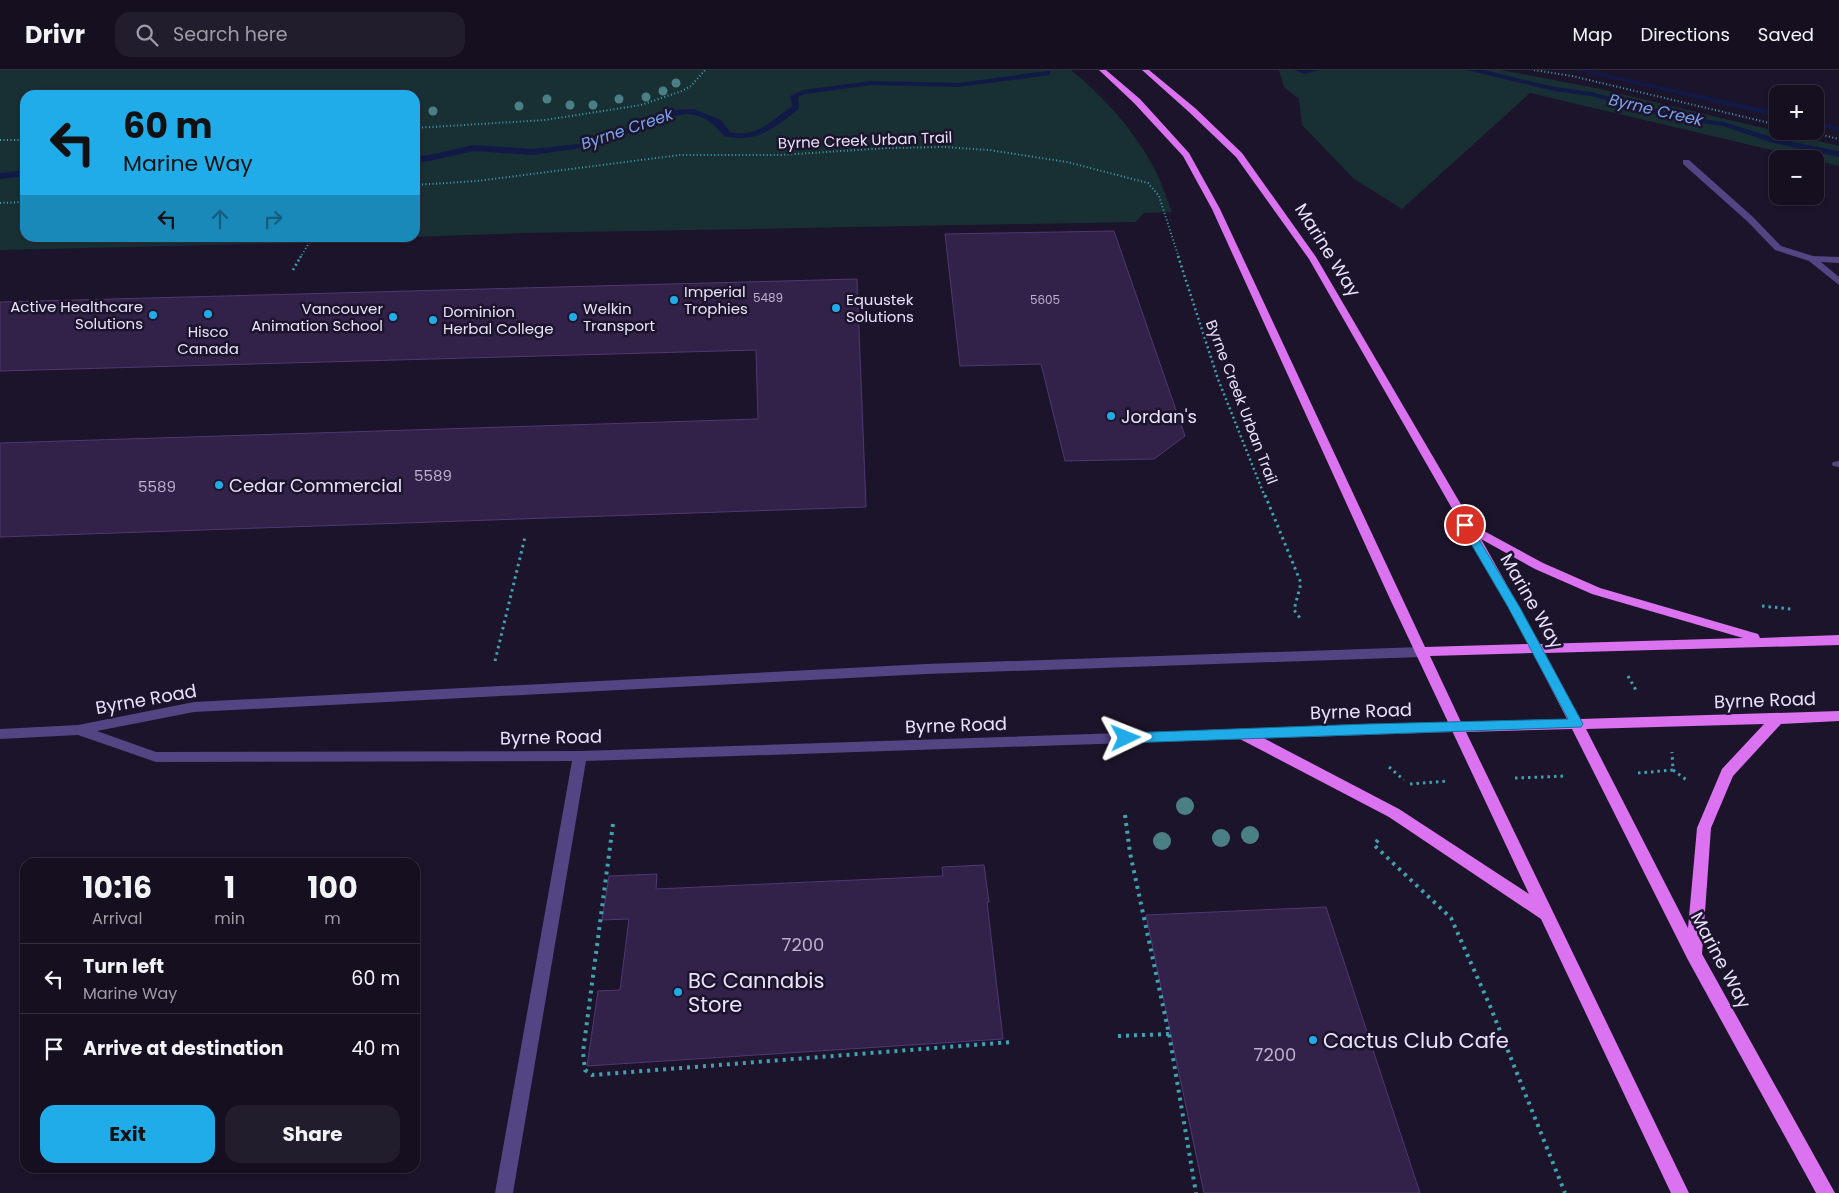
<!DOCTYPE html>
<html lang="en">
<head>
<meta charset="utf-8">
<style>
	body { margin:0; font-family:Poppins,sans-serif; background:#221d2d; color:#f1f3f6; height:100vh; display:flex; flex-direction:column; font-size:19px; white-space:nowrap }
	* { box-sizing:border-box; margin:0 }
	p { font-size:16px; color:#9d9ca5 }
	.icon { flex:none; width:28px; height:28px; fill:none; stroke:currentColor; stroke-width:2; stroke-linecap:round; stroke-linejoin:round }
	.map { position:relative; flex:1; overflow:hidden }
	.drawer { position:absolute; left:20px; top:788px; width:400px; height:315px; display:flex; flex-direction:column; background:#150f20; border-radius:15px; box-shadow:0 1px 4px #0004,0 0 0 1px #342f3e }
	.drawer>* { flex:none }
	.guide { position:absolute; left:20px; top:20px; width:400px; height:152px; border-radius:15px; box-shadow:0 1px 4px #0004,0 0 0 1px #342f3e; background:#20ace8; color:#111; overflow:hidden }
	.tools { position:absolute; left:1769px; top:15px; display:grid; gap:10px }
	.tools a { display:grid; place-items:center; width:55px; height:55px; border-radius:10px; background:#150f20; box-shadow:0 1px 4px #0004,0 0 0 1px #342f3e; font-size:25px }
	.pin { position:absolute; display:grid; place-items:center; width:42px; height:42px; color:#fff; margin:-21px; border:2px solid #fff; border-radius:50%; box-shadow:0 1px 5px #0007 }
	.me { position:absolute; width:55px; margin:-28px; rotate:88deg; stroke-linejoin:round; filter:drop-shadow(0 0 4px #0008) }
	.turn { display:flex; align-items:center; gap:18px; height:105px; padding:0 20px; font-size:22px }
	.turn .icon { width:65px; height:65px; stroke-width:2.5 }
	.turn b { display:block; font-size:35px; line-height:42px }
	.lanes { display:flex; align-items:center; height:48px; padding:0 20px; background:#0003; justify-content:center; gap:25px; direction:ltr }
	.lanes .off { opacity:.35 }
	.eta { display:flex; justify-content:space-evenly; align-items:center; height:85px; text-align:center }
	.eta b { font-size:30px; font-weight:700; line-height:35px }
	.action { display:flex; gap:10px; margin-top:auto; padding:10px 20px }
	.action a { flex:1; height:58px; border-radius:15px; background:#20ace8; color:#111; font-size:20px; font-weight:700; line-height:58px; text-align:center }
	.action a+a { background:#221d2d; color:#f1f3f6 }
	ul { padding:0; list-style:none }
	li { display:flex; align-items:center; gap:15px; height:70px; padding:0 20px; border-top:1px solid #342f3e }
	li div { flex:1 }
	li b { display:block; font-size:19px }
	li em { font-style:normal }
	header { display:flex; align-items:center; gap:30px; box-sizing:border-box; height:70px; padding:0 25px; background:#150f20; border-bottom:1px solid #342f3e }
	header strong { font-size:24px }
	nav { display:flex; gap:28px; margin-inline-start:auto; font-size:18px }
	.search { width:350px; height:45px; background:#221d2d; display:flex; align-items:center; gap:12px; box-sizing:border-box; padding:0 18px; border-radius:15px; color:#9d9ca5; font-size:19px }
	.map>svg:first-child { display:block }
	.green { fill:#182f34 }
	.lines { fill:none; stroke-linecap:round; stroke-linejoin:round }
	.stream { fill:#111a46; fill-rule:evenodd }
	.building { fill:#322249; stroke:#4f3773 }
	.path-far3 { stroke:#3ea2b2; stroke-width:2; stroke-dasharray:1 2.5; stroke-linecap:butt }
	.path-far2 { stroke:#3ea2b2; stroke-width:2.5; stroke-dasharray:2 3; stroke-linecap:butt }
	.path-far1 { stroke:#3ea2b2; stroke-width:3; stroke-dasharray:2.5 4; stroke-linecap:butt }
	.path { stroke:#3ea2b2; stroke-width:4; stroke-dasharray:3 5; stroke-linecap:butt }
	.minor { fill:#534484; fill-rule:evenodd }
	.major { fill:#db73f1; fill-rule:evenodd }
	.tree { fill:#4b7f86 }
	.route { fill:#20ace8; stroke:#157097 }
	.poi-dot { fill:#20ace8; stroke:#1c142a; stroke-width:2 }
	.labels { text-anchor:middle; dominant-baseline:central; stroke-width:5; stroke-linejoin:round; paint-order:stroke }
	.far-number-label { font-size:12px; fill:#bbb1cf }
	.far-street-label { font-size:15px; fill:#e9e1fc; stroke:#1c142a }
	.far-poi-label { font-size:15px; fill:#e9e1fc; stroke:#1c142a; text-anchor:start }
	.number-label { font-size:15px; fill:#bbb1cf }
	.far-water-label { font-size:16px; font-style:italic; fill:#79a2f1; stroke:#1c142a }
	.street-label { font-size:18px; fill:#e9e1fc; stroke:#1c142a }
	.poi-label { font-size:18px; fill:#e9e1fc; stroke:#1c142a; text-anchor:start }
	.near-number-label { font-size:18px; fill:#bbb1cf }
	.near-poi-label { font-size:21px; fill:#e9e1fc; stroke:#1c142a; text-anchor:start }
</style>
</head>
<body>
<header>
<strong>Drivr</strong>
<div class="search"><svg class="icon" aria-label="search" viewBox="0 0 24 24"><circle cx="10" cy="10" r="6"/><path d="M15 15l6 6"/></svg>Search here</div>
<nav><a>Map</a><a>Directions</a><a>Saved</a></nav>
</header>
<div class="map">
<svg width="1839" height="1123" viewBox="0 0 1839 1123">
	<rect width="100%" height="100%" fill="#1c142a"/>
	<g class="green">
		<path d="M0,0H1071C1104,27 1133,59 1153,96C1161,110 1166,127 1172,142L1144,143L1136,152L521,163L415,167V25H25V168H307L302,173L0,180Z"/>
		<polygon points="1279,0 1501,0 1596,18 1839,76 1839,96 1530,23 1402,139 1354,109 1302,55 1299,29 1284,17"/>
	</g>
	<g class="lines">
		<g class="stream">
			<polygon points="1294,0 1319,0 1305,4"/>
			<polygon points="1467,0 1484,0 1554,17 1592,22 1678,46 1724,52 1778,69 1839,81 1839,87 1773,73 1723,56 1677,50 1591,26 1554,21"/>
			<polygon points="1573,0 1587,0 1778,42 1778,47"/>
			<path d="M1047,1H1050V5L958,17L871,15L805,24L798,27L799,39C773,58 758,74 724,66C710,47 687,36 666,51L581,78L532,85L473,81L430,91L415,92V86L430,85L473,75L532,79L580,74L660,47L673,40L694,39L721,50L730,62C757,68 771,51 792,36L790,26L803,20L871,11L958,13Z"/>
			<polygon points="1815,51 1839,57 1839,61 1815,55"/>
			<polygon points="25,100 25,106 0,109 0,103"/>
		</g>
	</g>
	<g class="building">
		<polygon points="1114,161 1185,366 1154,389 1065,391 1041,294 960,296 945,164"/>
		<polygon points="857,209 866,437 0,467 0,373 758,349 756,280 0,301 0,232"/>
		<polygon points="984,795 989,832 987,832 1003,969 587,996 598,921 620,920 629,849 602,850 609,806 657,804 656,819 943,806 942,797"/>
		<polygon points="1326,837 1420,1123 1204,1123 1146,845"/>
	</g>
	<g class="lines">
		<g class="path-far3">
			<polyline points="1534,0 1572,6 1778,55"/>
			<polyline points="415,58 545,50 641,35 682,21 691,16 705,0"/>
			<polyline points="1805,61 1839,69"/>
			<polyline points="0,70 25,70"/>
			<polyline points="415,115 477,111 680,85 781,85 887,78 945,77 989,80 1067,92 1148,113 1159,126 1179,188"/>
			<polyline points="0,133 25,132"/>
			<polyline points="300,188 312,168"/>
		</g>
		<g class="path-far2">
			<polyline points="1178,186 1218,309 1265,427"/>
			<polyline points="293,200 301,186"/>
		</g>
		<g class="path-far1">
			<polyline points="1265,425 1301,513 1294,540 1300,548"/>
			<polyline points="1762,536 1791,539"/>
			<polyline points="495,591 525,467"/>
			<polyline points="1628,606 1637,622"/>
			<polyline points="1389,697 1404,710"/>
			<polyline points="1673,700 1688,711"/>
			<polyline points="1638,703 1673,700 1672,682"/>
			<polyline points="1515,708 1566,706"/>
			<polyline points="1410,714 1447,711"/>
		</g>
		<g class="path">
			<polyline points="1125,745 1130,783 1169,964 1196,1123"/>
			<polyline points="613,754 583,982 585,1000 592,1005 1011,972"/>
			<polyline points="1378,770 1374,775 1451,848 1490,936 1565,1123"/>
			<polyline points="1118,966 1169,964"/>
		</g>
		<g class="minor">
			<polygon points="1683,90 1689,90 1753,147 1781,176 1813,186 1839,187 1839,193 1821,192 1839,207 1839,215 1809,191 1775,180 1747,151 1683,94"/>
			<polygon points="1839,391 1839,397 1833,396 1832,394 1833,392"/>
			<polygon points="1421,577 1425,579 1427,582 1425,585 1421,587 926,604 194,642 97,661 156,682 580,681 1457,652 1462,653 1464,657 1462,661 1457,662 586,691 513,1123 495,1123 572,691 156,692 78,665 0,669 0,659 78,655 194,632 926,594"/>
		</g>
		<path class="major" d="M1099,0H1106L1140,29L1189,83L1220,139L1425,577L1528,574L1508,536L1309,189L1236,87L1189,42L1142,0H1149L1195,38L1242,83L1316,187L1473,455L1543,493L1600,518L1758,564L1760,568L1839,565V575L1545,583L1580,649L1839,641V651L1781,654L1733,706L1711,758L1702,884L1835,1123H1816L1688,890L1572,659L1466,662L1689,1123H1671L1541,849L1389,747L1238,668L1236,664L1238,660L1243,659L1248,660L1399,739L1529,824L1390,529L1212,139L1183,86L1134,33ZM1481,469L1535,499L1592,524L1743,568L1540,574ZM1533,583L1567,649L1461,652L1430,586ZM1764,654L1722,699L1697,758L1688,858L1586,659Z"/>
	</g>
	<g class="tree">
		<circle cx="676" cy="13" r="4.5"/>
		<circle cx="663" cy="21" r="4.5"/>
		<circle cx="646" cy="27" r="4.5"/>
		<circle cx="547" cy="29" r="4.5"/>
		<circle cx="619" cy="29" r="4.5"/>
		<circle cx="570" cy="35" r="4.5"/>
		<circle cx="593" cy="35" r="4.5"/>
		<circle cx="519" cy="36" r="4.5"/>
		<circle cx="433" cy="41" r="4.5"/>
		<circle cx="1185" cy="736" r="9"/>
		<circle cx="1250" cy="765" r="9"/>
		<circle cx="1221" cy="768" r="9"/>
		<circle cx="1162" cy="771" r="9"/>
	</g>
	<polygon class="route" points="1465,452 1469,453 1519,536 1583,654 1581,657 1126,673 1121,671 1119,668 1121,665 1126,663 1367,654 1568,649 1508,537 1460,455"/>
	<g class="poi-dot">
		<circle cx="674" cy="230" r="5"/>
		<circle cx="836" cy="238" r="5"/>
		<circle cx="208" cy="244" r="5"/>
		<circle cx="153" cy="245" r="5"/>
		<circle cx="393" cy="247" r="5"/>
		<circle cx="573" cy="247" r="5"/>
		<circle cx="433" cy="250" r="5"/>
		<circle cx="1111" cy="346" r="5"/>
		<circle cx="219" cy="415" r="5"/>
		<circle cx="678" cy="922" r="5"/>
		<circle cx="1313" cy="970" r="5"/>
	</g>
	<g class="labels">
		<g class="far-number-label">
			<text x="768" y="227">5489</text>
			<text x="1045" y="229">5605</text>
		</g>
		<g class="far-street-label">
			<text transform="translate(865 70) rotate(-2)">Byrne Creek Urban Trail</text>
			<text transform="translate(1242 332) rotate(69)">Byrne Creek Urban Trail</text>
		</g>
		<g class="far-poi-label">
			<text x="684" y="221">Imperial<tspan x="684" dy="17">Trophies</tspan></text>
			<text x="846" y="229">Equustek<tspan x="846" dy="17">Solutions</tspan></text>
			<text x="143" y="236" text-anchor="end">Active Healthcare<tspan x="143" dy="17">Solutions</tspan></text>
			<text x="383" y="238" text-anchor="end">Vancouver<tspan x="383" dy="17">Animation School</tspan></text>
			<text x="583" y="238">Welkin<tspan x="583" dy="17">Transport</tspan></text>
			<text x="443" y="241">Dominion<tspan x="443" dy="17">Herbal College</tspan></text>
			<text x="208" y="261" text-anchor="middle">Hisco<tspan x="208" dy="17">Canada</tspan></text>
		</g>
		<g class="number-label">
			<text x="433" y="405">5589</text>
			<text x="157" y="416">5589</text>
		</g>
		<g class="far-water-label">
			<text transform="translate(1656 40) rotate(13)">Byrne Creek</text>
			<text transform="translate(627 59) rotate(-19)">Byrne Creek</text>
		</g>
		<g class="street-label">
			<text transform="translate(1328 180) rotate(58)">Marine Way</text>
			<text transform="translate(1532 531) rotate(60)">Marine Way</text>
			<text transform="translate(146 629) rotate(-10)">Byrne Road</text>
			<text transform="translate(1765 630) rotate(-2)">Byrne Road</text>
			<text transform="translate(1361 641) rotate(-2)">Byrne Road</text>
			<text transform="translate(956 655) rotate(-2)">Byrne Road</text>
			<text transform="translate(551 667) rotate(-1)">Byrne Road</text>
			<text transform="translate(1721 890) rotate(62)">Marine Way</text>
		</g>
		<g class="poi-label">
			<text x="1121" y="346">Jordan's</text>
			<text x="229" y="415">Cedar Commercial</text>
		</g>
		<g class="near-number-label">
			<text x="803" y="874">7200</text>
			<text x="1275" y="984">7200</text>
		</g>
		<g class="near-poi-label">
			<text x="688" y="910">BC Cannabis<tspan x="688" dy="24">Store</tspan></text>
			<text x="1323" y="970">Cactus Club Cafe</text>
		</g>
	</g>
</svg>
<div class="tools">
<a>+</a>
<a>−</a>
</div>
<div class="pin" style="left:1465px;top:455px;background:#d93025"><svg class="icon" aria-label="arrive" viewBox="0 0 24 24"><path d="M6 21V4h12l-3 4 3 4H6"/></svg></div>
<svg class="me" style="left:1126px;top:668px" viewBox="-20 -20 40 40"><path d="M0-17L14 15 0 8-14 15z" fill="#20ace8" stroke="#fff" stroke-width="4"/></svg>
<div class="guide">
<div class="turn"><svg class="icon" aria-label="left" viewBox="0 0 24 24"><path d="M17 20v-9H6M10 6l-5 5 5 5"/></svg><div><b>60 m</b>Marine Way</div></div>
<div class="lanes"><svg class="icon" aria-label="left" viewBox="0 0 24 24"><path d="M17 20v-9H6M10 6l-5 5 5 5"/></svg><svg class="icon off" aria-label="ahead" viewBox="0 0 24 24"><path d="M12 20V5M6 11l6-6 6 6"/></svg><svg class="icon off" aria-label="right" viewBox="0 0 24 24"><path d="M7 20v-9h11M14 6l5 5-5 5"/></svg></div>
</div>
<section class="drawer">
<div class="eta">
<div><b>10:16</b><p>Arrival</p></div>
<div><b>1</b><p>min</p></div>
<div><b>100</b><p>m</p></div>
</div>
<ul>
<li><svg class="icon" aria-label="left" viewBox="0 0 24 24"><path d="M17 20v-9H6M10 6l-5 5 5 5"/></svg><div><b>Turn left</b><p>Marine Way</p></div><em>60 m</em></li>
<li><svg class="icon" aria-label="arrive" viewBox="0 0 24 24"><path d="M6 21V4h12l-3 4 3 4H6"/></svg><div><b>Arrive at destination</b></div><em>40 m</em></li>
</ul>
<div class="action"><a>Exit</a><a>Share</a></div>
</section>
</div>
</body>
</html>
